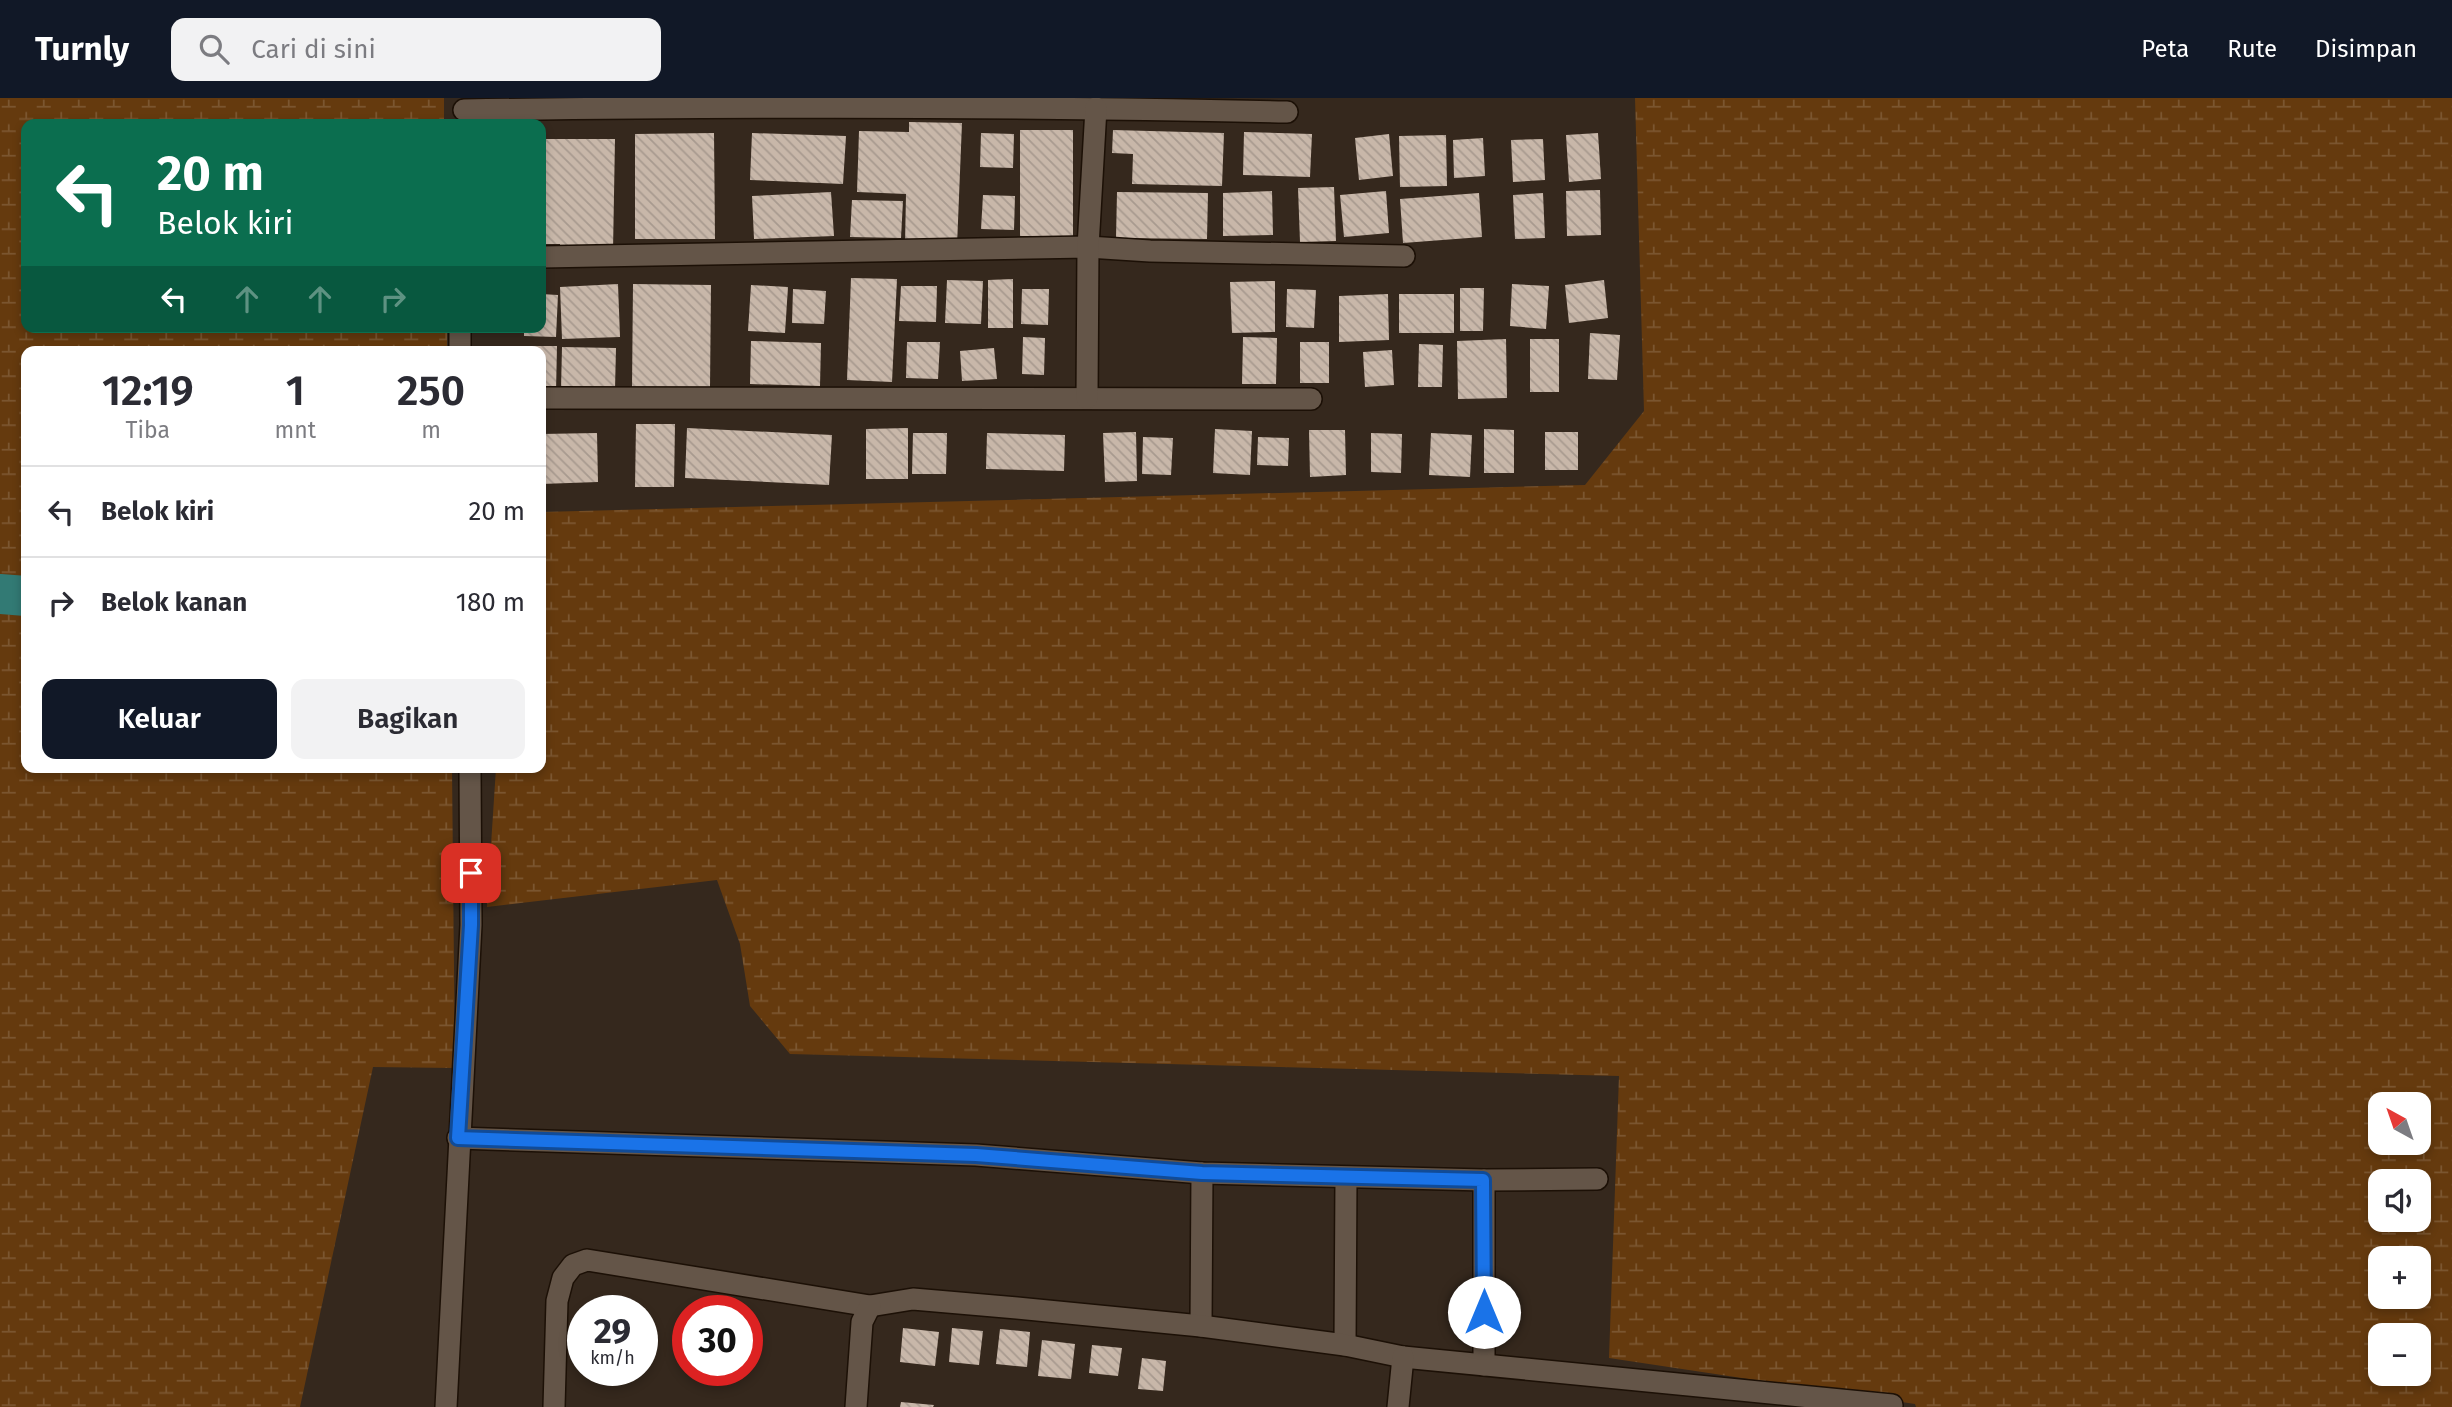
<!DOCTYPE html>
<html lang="id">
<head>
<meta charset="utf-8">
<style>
	body { margin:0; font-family:"Fira Sans",sans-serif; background:#f2f2f3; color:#2b2b33; height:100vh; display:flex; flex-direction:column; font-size:26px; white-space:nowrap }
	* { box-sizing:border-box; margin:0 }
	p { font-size:23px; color:#7c7c81 }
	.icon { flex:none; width:38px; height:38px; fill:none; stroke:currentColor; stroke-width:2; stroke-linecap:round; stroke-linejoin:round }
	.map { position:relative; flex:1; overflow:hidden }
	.panel { position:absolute; left:21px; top:248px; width:525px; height:427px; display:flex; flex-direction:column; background:#fff; border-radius:14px; box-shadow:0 4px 10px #0003 }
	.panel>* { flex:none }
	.hud { position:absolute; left:21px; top:21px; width:525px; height:214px; border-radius:14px; box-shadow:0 4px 10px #0003; background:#0b6e4f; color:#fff; overflow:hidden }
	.needle { width:46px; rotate:320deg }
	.fabs { position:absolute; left:2368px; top:994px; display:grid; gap:14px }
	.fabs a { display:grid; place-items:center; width:63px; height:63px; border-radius:14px; background:#fff; box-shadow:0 4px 10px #0003; font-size:35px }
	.speed { position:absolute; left:567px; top:1197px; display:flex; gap:14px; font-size:35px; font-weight:700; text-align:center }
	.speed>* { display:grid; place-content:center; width:91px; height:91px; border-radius:50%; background:#fff; box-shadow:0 4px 10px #0003; line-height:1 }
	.speed small { font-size:18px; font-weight:400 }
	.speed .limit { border:10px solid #d22; background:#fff; color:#111 }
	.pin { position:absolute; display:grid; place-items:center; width:60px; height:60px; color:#fff; margin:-30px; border-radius:14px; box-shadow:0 4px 10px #0006 }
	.me { position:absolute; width:77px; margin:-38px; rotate:0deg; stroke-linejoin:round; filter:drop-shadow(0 0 5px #0008) }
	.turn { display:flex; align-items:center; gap:24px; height:147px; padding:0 21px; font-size:32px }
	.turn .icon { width:91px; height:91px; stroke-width:2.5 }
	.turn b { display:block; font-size:49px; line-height:60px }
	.lanes { display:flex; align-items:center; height:66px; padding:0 21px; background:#0003; justify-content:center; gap:35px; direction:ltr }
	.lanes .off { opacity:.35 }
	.eta { display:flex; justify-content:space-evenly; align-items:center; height:119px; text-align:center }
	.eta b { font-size:42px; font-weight:600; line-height:49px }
	.action { display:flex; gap:14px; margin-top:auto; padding:14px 21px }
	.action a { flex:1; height:80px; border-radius:14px; background:#111827; color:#fff; font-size:28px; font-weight:600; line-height:80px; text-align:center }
	.action a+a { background:#f2f2f3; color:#2b2b33 }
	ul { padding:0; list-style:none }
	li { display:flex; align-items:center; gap:21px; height:91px; padding:0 21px; border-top:2px solid #e1e1e2 }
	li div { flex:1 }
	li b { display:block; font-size:26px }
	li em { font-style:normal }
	header { display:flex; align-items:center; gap:42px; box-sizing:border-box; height:98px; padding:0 35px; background:#111827; color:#fff }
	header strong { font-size:33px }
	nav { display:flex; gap:38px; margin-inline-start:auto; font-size:24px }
	.search { width:490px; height:63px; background:#f2f2f3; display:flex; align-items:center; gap:18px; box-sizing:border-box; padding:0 24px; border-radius:14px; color:#7c7c81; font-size:26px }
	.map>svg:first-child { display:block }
	.wetland { fill:url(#wetland-marsh); fill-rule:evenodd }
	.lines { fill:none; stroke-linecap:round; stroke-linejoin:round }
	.canal { stroke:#327a74; stroke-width:40 }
	.building { fill:url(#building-back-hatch) }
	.street-casing { stroke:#1c1006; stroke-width:24 }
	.street { stroke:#645548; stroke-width:21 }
	.route-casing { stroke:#114b97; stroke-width:18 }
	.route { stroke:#1a73e8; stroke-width:12 }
</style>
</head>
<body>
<header>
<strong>Turnly</strong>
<div class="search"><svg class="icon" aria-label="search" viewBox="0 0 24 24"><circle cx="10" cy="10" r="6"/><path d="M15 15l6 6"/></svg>Cari di sini</div>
<nav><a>Peta</a><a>Rute</a><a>Disimpan</a></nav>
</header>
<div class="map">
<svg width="2452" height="1309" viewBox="0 0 2452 1309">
	<defs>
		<pattern id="wetland-marsh" width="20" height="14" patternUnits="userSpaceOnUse" patternTransform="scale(1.75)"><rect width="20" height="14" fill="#653a0e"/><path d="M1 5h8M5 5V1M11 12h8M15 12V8" fill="none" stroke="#7b5630"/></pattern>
		<pattern id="building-back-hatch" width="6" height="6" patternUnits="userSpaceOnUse" patternTransform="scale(1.75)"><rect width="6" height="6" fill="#c8b7a9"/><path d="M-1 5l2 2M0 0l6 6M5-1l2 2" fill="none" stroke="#a89a8f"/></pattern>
	</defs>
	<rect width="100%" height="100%" fill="#35281d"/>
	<g class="wetland">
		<polygon points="0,0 444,0 444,26 26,26 26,229 447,229 447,254 26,254 26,670 452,670 455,970 373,969 300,1309 0,1309"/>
		<path d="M1635,0H2452V1309H1916L1915,1306L1609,1260L1619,978L790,956L750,908L740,846L717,782L487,809L496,670H541V414L1585,387L1644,313ZM2380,1006H2418V1045H2380ZM2380,1083H2418V1122H2380ZM2380,1160H2418V1199H2380ZM2380,1237H2418V1276H2380Z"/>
	</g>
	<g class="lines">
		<polyline class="canal" points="0,496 26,498"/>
	</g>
	<g class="building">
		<polygon points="909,24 962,25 957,148 905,146 906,96 857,94 859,33 909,34"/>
		<rect x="1020" y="32" width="53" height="106"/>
		<polygon points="1113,32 1224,35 1222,88 1132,86 1133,56 1112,55"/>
		<polygon points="1244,34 1312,36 1310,79 1243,77"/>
		<polygon points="714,35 715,141 635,141 635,36"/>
		<polygon points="752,35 846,38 843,86 750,82"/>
		<polygon points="981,35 1014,36 1013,70 980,69"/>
		<polygon points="1598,35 1601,81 1569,84 1566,37"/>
		<polygon points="1389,36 1393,78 1359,82 1355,40"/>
		<polygon points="1446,37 1447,88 1400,89 1399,38"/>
		<polygon points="1483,40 1485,78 1454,80 1453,42"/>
		<polygon points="541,41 615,41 613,153 560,153 560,146 541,146"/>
		<polygon points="1543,41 1545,82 1513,84 1511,42"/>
		<polygon points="1334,89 1336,143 1300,144 1298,90"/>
		<polygon points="1600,92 1601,137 1567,138 1566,93"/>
		<polygon points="1272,93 1273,137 1223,138 1223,95"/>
		<polygon points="1386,93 1389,135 1344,139 1340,97"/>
		<polygon points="831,94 834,138 754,141 752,98"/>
		<polygon points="1117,94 1208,95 1207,141 1116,140"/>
		<polygon points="1479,95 1482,139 1403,145 1400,101"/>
		<polygon points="1543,95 1545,140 1515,141 1513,97"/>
		<polygon points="983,97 1015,98 1014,132 981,131"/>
		<polygon points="852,102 903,103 901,140 850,139"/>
		<polygon points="851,180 897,181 892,284 847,282"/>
		<polygon points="1013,181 1013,230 988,230 988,182"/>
		<polygon points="947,182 983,183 981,226 945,225"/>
		<polygon points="1604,182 1608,220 1569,225 1565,187"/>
		<polygon points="1275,183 1275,234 1232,235 1230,184"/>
		<polygon points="618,186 620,239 562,241 560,189"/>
		<polygon points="633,186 711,187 710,289 632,289"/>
		<polygon points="1512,186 1549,188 1546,231 1510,228"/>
		<polygon points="751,187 788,189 785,235 748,233"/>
		<polygon points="901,188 937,188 936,224 899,223"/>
		<polygon points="1460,190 1484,190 1483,233 1460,233"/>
		<polygon points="793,191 826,193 824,226 792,225"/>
		<polygon points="1022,191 1049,191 1048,227 1021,226"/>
		<polygon points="1287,191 1316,192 1314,230 1286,229"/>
		<polygon points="541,196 558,197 556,239 524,238 524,229 541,229"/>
		<polygon points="1388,196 1389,242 1339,244 1339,198"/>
		<rect x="1399" y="196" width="55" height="39"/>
		<polygon points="1590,235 1620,237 1617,282 1588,281"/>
		<polygon points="1023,239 1045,240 1044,277 1022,276"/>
		<polygon points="1243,239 1277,240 1276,286 1242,286"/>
		<polygon points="1506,241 1507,300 1458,301 1457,243"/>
		<rect x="1530" y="241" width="29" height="53"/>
		<polygon points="751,243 821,245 820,288 750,286"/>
		<polygon points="907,244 940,244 938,281 906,280"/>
		<rect x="1300" y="244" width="29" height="41"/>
		<polygon points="1419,246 1443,247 1442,289 1418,289"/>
		<polygon points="522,248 557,248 556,294 541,293 541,254 522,254"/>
		<polygon points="562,249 616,250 615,291 561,291"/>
		<polygon points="994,250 997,281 962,283 960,253"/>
		<polygon points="1392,252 1394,287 1365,289 1363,254"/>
		<polygon points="636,326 675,326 674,389 635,389"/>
		<polygon points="687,330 832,337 829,387 685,380"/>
		<polygon points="908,330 908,381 866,381 866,331"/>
		<polygon points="1215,331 1252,333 1250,377 1213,375"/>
		<polygon points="1484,331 1514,332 1514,375 1484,375"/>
		<polygon points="1309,332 1345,332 1346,377 1310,379"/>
		<polygon points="1136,334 1137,383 1105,384 1103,335"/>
		<rect x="1545" y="334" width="33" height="38"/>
		<polygon points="597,335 598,384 541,386 541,336"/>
		<polygon points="913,335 947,335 946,376 912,376"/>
		<polygon points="987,335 1065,337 1064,373 986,371"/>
		<polygon points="1371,335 1402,336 1401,375 1371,374"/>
		<polygon points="1431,335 1472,337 1470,379 1429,377"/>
		<polygon points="1143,339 1173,340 1171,377 1142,376"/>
		<polygon points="1258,339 1289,340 1288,368 1257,367"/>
		<polygon points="903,1230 939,1234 935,1268 900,1264"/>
		<polygon points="952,1230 983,1233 979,1267 949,1264"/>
		<polygon points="1000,1231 1030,1234 1027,1269 996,1266"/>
		<polygon points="1042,1242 1075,1246 1071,1281 1038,1278"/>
		<polygon points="1092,1247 1122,1250 1118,1278 1089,1275"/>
		<polygon points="1142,1260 1166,1263 1163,1293 1138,1291"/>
		<polygon points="901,1304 934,1307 933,1309 900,1309"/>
	</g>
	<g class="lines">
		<g class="street-casing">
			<g id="street">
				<path d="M464,12C739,8 1013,8 1287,14"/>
				<polyline points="541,159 1088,149 1150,153 1404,158"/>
				<polyline points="460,254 460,229"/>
				<polyline points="541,300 1311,301"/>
				<polyline points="1087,300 1088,149 1096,10"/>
				<polyline points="458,1040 976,1057 1202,1075 1484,1082 1597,1081"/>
				<polyline points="1484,1082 1484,1267"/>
				<polyline points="1201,1228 1202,1075"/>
				<polyline points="1345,1247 1346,1080"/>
				<polyline points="446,1309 471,827 470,670"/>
				<polyline points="554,1309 557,1203 563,1180 573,1167 587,1162 870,1208 913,1201 1017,1210 1201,1228 1345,1247 1403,1259 1892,1307"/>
				<polyline points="856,1309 862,1224 870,1208"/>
				<polyline points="1398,1309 1403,1259"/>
			</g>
		</g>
		<use href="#street" class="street"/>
	</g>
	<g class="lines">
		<g class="route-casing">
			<polyline id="route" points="471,775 471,827 458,1040 976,1057 1202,1075 1483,1082 1484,1214"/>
		</g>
		<use href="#route" class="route"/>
	</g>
</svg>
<div class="fabs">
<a><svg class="needle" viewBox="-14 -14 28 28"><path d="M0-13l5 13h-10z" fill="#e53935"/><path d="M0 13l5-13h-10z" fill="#7c7c81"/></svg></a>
<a><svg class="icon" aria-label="sound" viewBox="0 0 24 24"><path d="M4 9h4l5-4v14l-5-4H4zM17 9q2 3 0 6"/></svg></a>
<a>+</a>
<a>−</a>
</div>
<div class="speed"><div>29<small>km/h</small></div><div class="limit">30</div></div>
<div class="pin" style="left:471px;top:775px;background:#d93025"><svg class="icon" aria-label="arrive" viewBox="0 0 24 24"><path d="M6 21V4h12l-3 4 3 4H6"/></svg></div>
<svg class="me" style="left:1484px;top:1214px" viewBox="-20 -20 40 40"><circle r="19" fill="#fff"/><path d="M0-13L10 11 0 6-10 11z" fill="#1a73e8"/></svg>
<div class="hud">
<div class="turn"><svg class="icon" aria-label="left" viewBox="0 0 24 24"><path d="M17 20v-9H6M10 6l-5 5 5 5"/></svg><div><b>20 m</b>Belok kiri</div></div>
<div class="lanes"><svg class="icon" aria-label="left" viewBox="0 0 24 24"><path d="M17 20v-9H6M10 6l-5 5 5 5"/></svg><svg class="icon off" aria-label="ahead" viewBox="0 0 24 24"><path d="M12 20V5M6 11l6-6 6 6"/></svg><svg class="icon off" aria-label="ahead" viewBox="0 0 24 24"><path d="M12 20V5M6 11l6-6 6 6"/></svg><svg class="icon off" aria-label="right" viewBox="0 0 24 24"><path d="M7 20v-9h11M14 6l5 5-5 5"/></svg></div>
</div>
<section class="panel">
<div class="eta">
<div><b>12:19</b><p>Tiba</p></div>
<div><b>1</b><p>mnt</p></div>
<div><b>250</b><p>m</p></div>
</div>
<ul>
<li><svg class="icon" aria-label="left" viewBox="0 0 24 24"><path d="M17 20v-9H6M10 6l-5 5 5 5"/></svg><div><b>Belok kiri</b></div><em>20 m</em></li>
<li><svg class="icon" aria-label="right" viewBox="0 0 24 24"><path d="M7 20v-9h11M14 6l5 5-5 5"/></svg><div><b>Belok kanan</b></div><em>180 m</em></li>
</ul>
<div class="action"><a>Keluar</a><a>Bagikan</a></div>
</section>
</div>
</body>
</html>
